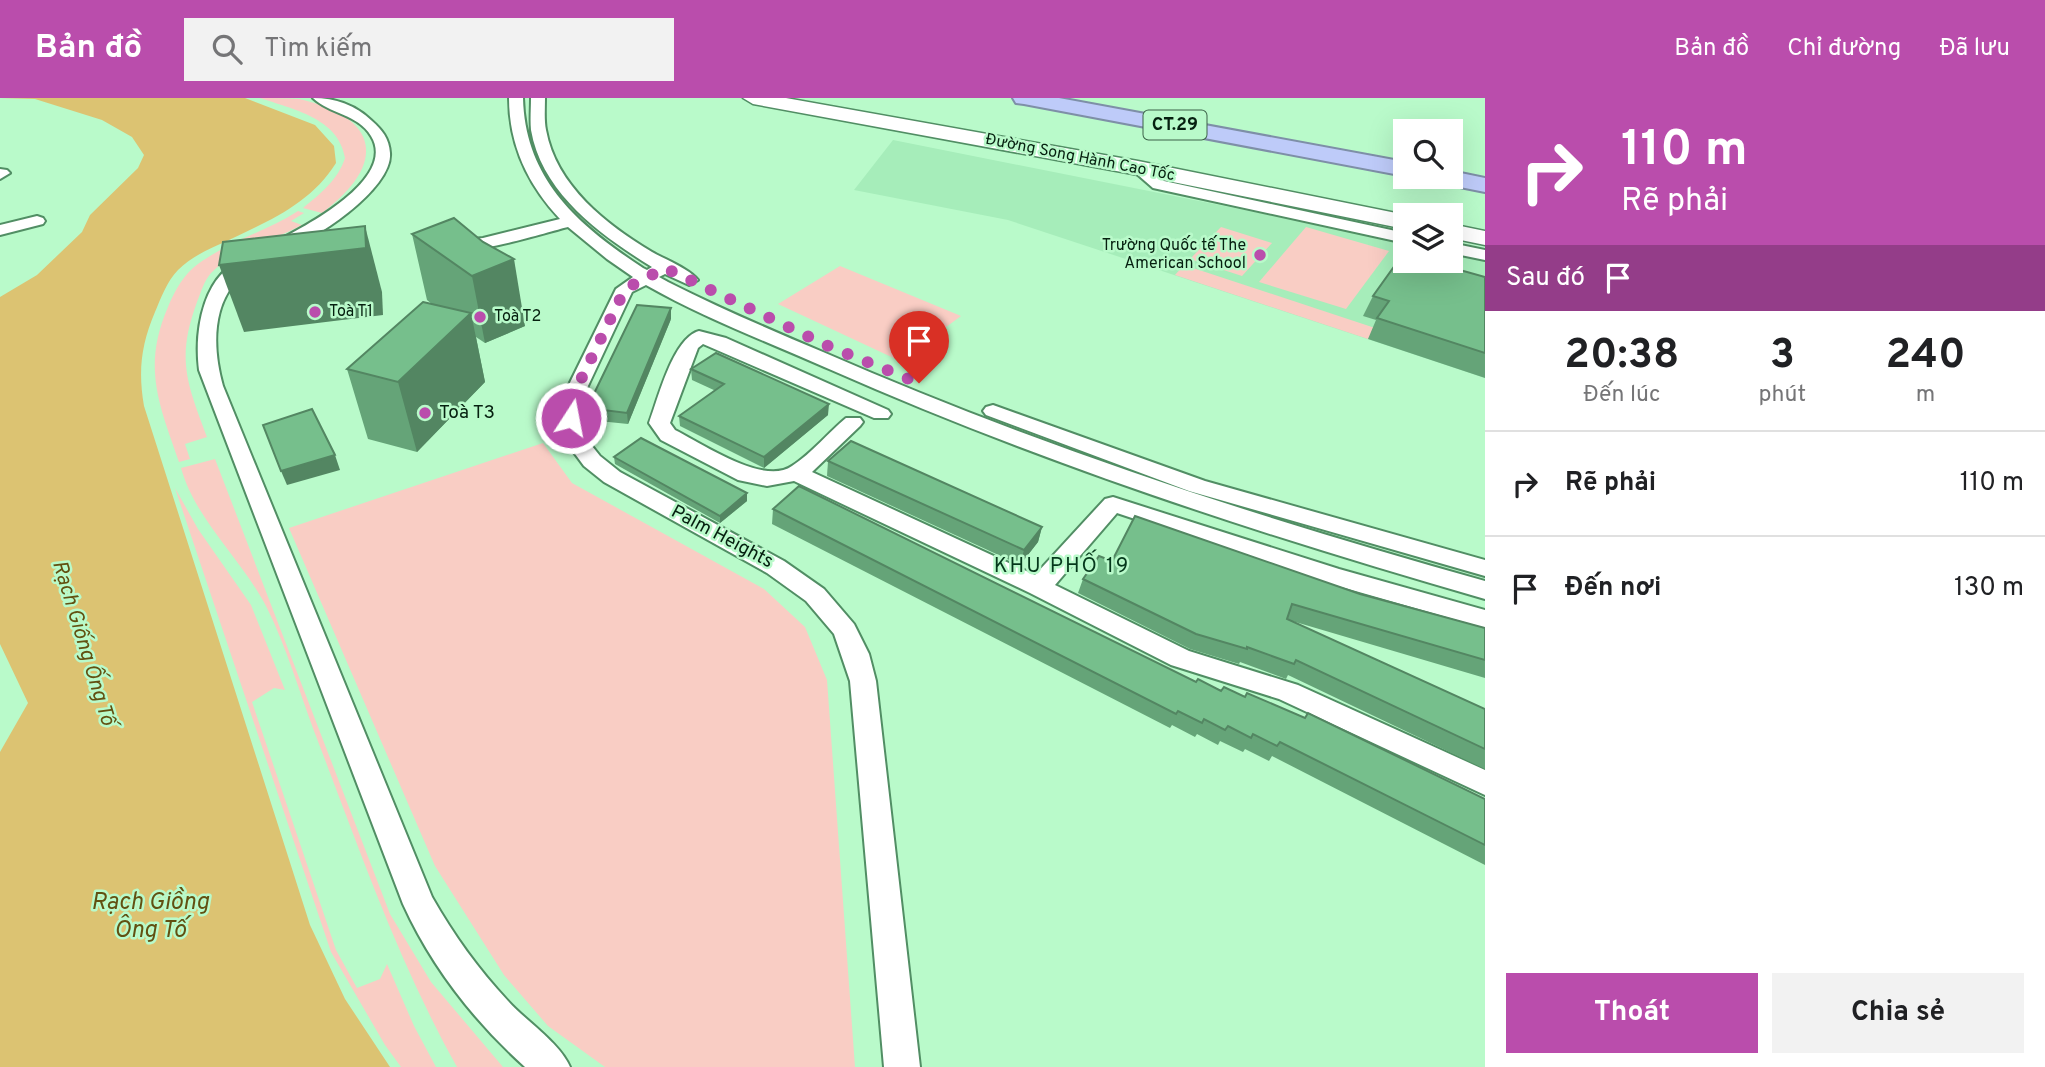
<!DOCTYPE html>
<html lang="vi">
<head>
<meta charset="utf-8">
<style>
	body { margin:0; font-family:Overpass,sans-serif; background:#f2f2f2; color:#202124; height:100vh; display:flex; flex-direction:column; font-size:26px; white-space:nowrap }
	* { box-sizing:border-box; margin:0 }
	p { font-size:23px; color:#757577 }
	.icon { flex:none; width:38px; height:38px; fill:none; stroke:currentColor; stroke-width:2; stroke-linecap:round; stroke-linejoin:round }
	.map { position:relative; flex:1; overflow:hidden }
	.side { display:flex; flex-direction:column; background:#fff; width:560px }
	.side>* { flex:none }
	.top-card { background:#ba4dac; color:#fff; overflow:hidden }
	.fabs { position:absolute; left:1393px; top:21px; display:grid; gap:14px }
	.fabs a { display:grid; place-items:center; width:70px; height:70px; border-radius:0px; background:#fff; box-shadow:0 7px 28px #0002; font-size:35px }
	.pin { position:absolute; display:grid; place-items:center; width:60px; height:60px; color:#fff; margin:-72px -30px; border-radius:50% 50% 50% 0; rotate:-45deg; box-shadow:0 0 7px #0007 }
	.pin .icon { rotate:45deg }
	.me { position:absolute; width:77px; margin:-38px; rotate:11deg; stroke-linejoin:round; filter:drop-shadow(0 0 5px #0008) }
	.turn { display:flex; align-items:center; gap:24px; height:147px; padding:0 21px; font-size:32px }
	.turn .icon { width:91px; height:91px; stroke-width:2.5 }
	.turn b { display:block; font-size:49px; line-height:60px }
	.then { display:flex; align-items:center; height:66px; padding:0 21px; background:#0003; gap:14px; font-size:26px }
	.eta { display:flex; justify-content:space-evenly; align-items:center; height:119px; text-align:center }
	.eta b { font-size:42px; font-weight:700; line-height:49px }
	.action { display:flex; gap:14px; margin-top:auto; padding:14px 21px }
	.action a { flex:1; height:80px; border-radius:0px; background:#ba4dac; color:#fff; font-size:28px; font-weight:700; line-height:80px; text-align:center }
	.action a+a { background:#f2f2f2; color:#202124 }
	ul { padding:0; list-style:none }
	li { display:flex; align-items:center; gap:21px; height:105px; padding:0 21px; border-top:2px solid #e0e0e0 }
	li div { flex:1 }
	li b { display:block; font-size:26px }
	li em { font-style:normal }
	header { display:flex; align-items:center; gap:42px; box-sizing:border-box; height:98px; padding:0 35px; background:#ba4dac; color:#fff }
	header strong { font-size:33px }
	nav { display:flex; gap:38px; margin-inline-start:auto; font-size:24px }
	.search { width:490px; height:63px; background:#f2f2f2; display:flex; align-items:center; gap:18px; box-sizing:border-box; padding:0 24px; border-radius:0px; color:#757577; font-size:26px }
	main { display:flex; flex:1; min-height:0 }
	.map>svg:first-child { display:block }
	.built { fill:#a6edba }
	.green { fill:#f9cdc4 }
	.water { fill:#dcc372 }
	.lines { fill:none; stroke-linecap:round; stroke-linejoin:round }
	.minor-casing { stroke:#518e64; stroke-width:4 }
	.secondary-casing { stroke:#518e64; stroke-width:3 }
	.motorway-casing { stroke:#7e8fa7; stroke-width:4 }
	.minor { fill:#fff; fill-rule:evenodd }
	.secondary { fill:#fff; fill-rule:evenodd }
	.motorway { fill:#becbf9; fill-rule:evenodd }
	.wall { fill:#65a478 }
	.shaded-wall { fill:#538662 }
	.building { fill:#76bf8c; stroke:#538662; stroke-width:2 }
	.route { stroke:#ba4dac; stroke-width:12; stroke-dasharray:0 21.6 }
	.poi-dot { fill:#ba4dac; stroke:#b9faca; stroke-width:2.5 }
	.labels { text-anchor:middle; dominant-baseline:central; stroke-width:5; stroke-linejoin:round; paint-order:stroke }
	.far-street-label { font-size:16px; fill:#062010; stroke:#b9faca }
	.far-poi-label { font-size:16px; fill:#062010; stroke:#b9faca; text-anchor:start }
	.shield { fill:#b9faca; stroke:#3c6148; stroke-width:2 }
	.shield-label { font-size:18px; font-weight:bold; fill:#062010 }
	.poi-label { font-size:19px; fill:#062010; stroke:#b9faca; text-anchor:start }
	.street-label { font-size:19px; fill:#062010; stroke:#b9faca }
	.neighbourhood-label { font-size:21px; letter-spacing:2px; fill:#05381b; stroke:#b9faca }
	.water-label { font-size:21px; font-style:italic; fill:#625011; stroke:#b9faca }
	.near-water-label { font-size:24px; font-style:italic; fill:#625011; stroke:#b9faca }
</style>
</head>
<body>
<header>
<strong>Bản đồ</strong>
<div class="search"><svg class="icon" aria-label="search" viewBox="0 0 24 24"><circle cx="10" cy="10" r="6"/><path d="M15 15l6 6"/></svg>Tìm kiếm</div>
<nav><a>Bản đồ</a><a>Chỉ đường</a><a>Đã lưu</a></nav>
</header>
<main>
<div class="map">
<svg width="1485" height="969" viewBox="0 0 1485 969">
	<rect width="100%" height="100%" fill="#b9faca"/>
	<polygon class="built" points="893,42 1405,144 1405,163 1451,163 1451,154 1485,161 1485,280 1008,122 854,92"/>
	<g class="green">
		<path d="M260,0C272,0 287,0 299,1C380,19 388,66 322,115L303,110C320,96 338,82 345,60C339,20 292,11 260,0Z"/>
		<path d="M298,113L304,115L291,123L302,127C274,142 234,152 211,175C204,183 201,194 197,204C176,261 187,285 207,339L185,346L190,361L179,364C159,306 142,269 168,209C177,188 186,172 207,160C235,141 269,132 298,113Z"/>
		<polygon points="1221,129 1272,145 1242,178 1190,161"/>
		<polygon points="1306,129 1389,153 1346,211 1259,184"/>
		<polygon points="1184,167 1375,230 1368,241 1175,177"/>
		<polygon points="840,168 961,218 900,263 778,206"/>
		<polygon points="543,345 572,385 764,491 805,529 827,582 855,969 605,969 548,928 504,877 435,768 289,430"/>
		<path d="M215,361L390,816L431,884L503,969H457C397,862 358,747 314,633C299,593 286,548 267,510C242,461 196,423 181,370Z"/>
		<polygon points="175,390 198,431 251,507 285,592 274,590 252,604 336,852 357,890 380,881 387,866 414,928 436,969 401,969 385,947 331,854"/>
	</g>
	<path class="water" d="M0,0H245L315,27L334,48L336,65C311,105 271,122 229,142C211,150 192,158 178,172C167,183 161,200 155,214C141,247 138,273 144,308L310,827L345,901L390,969H0V654L28,605L0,546V199L37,177L82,134L90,117L138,70L144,57L132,39L102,22L35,1Z"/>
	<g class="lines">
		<g class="minor-casing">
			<g id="minor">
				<path d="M313,0C335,0 356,7 372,23C382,32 389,40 390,55C393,91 312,145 281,153L273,148L275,144C304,129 398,81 371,38C358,16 329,16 313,0Z"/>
				<path d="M509,0H523C525,82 579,128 643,170L647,172L652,169C602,138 542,96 531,32C530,22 531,10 531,0H545C545,10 544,22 546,32C556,88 607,127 652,154C666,162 688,170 698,182L689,187L665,176L659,179L668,184C719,210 771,232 823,254C1038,348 1259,420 1485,483V501C1262,437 1042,365 829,271C768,244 704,220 646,187L632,194L580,305L584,335L588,343L600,358L620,374L784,463L824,491L854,526L869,556L876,583L920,969H884L850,583L834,536L806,503L767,475L604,384L584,368L567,345L562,335L560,305L616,191L633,179L607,161L568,129C547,134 458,163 445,148L453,143L483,140L560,121C528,87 509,47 509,0Z"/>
				<polygon points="1138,65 1164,83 1405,135 1405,145 1153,90 1130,70"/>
				<polygon points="0,71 7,72 10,75 0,81"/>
				<polygon points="37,118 43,120 45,123 43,126 0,137 0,127"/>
				<polygon points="1451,145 1485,152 1485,162 1451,155"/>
				<path d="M249,160L258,165C251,174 241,178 233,187C211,215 214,256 223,288L432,799C453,836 478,871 508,903C526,923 560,945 570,969H525C475,924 431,868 403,806L199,272C194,233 203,171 249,160Z"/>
				<path d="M699,233L726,240L888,312L891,316L888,320H874L703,246L698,250L670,325L675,332C703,346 764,388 792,368C812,355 828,335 846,320H860L863,324L860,328L812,374L1035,477L1105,401L1113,399L1339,471L1485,512V530L1324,484L1117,415L1055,487L1189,553L1298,587L1485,672V697L1279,601L1171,567L1030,495L794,383L767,388L738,382L661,342L649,325C658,301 673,240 699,233Z"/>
				<polygon points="993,307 1205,383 1485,462 1485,478 1189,393 986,317 983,313 986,309"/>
			</g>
		</g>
		<g class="secondary-casing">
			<g id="secondary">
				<polygon points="743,0 786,0 1138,63 1406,117 1405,131 1138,77 753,6"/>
				<polygon points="1451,126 1485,133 1485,147 1451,140"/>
			</g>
		</g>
		<g class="motorway-casing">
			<g id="motorway">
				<polygon points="1013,0 1059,0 1405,64 1405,78 1024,6 1016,5"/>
				<polygon points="1451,73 1485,80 1485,94 1435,84 1432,79 1451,79"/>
			</g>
		</g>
		<use href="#minor" class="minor"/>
		<use href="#secondary" class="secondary"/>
		<use href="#motorway" class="motorway"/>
	</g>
	<g class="wall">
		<polygon points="454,120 525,228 485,245 476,239 485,284 417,354 368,341 347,271 433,207 427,202 412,136"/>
		<polygon points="1485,179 1485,280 1368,241 1376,222 1363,218 1373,198"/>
		<polygon points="671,221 628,326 589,322 587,310"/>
		<polygon points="691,271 828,317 764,370 680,328 679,318 716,293 692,282"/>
		<polygon points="614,359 747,403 720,425 615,366"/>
		<polygon points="828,363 1042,429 1038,444 1020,467 827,378"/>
		<polygon points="773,411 1196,584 1245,599 1485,701 1485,767 1272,658 1269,663 1245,651 1243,654 1220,643 1218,647 1197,636 1195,639 1172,627 1170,630 772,426"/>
		<polygon points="1112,463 1360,496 1485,530 1485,580 1292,523 1485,611 1485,671 1288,577 1286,581 1240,564 1239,566 1190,551 1078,495 1083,481"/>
	</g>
	<g class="shaded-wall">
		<polygon points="365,128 382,194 383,217 244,234 219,167"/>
		<polygon points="514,161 525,228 485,245 472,178"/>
		<polygon points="671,210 671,221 628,326 627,315"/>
		<polygon points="471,215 485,284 417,354 398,284"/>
		<polygon points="829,306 828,317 764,370 764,359"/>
		<polygon points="335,357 340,372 287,387 281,373"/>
		<polygon points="747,395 747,403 720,425 720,418"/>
		<polygon points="1042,429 1038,444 1020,467 1024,452"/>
	</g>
	<g class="building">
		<polygon points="454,120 483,144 514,161 472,178 412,136"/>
		<polygon points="365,128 366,150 219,167 223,144"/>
		<polygon points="1403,156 1405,156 1405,163 1428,163 1485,179 1485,255 1377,220 1389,203 1373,198"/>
		<polygon points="423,204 471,215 398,284 347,271"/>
		<polygon points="637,207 671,210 627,315 587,310"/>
		<polygon points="716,255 829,306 764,359 679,318 724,286 691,271"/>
		<polygon points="312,311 335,357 281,373 263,327"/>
		<polygon points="641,340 747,395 720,418 614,359"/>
		<polygon points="851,343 1042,429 1024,452 828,363"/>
		<polygon points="799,388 1196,584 1198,581 1221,593 1224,589 1245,599 1247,595 1305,620 1308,615 1485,701 1485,747 1280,644 1277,648 1253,636 1251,640 1228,628 1225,632 1204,621 1202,625 1178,613 1176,616 773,411"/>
		<polygon points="1135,418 1360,496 1485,530 1485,562 1292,506 1287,521 1485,611 1485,651 1296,562 1294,566 1247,549 1247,551 1196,536 1083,481 1099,458 1112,463"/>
	</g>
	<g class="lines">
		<polyline class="route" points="571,320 570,304 625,191 665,170 828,248 919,285"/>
	</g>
	<g class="poi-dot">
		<circle cx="1260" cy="157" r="7"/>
		<circle cx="315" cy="214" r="7"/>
		<circle cx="480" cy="219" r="7"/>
		<circle cx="425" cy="315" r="7"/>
	</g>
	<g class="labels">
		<g class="far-street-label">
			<text transform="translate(1080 60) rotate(11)">Đường Song Hành Cao Tốc</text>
		</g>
		<g class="far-poi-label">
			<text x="1246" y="148" text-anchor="end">Trường Quốc tế The<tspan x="1246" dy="18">American School</tspan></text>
			<text x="329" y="214">Toà T1</text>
			<text x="494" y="219">Toà T2</text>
		</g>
		<rect class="shield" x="1143.5" y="12.5" width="63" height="29" rx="5"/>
		<g class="shield-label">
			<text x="1175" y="27">CT.29</text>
		</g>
		<g class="poi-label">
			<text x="439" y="315">Toà T3</text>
		</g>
		<g class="street-label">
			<text transform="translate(722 439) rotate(28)">Palm Heights</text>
		</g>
		<g class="neighbourhood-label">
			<text x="1062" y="468">KHU PHỐ 19</text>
		</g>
		<g class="water-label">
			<text transform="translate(83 545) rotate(73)">Rạch Giống Ống Tố</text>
		</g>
		<g class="near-water-label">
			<text x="150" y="805">Rạch Giồng<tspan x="150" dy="28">Ông Tố</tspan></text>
		</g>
	</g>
</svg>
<div class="fabs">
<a><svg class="icon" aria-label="search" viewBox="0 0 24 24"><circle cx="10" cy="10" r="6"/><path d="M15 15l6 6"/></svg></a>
<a><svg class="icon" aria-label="layers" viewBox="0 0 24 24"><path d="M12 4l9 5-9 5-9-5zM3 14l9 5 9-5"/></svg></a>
</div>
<div class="pin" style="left:919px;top:285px;background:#d93025"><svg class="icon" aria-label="arrive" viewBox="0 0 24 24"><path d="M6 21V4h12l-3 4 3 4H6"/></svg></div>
<svg class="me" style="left:571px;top:320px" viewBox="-20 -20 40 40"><circle r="17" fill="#ba4dac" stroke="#fff" stroke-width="3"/><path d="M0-11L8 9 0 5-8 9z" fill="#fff"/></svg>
</div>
<section class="side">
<div class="top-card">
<div class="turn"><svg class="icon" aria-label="right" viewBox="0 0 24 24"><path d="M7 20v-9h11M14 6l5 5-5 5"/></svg><div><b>110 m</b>Rẽ phải</div></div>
<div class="then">Sau đó<svg class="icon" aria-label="arrive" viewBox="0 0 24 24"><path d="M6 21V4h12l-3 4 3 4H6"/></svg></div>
</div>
<div class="eta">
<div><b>20:38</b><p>Đến lúc</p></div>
<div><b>3</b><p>phút</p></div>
<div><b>240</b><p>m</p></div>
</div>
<ul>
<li><svg class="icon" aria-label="right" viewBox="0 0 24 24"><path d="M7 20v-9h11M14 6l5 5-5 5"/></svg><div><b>Rẽ phải</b></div><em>110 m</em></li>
<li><svg class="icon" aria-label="arrive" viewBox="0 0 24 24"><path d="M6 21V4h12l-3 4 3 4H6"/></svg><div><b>Đến nơi</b></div><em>130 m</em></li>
</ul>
<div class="action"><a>Thoát</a><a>Chia sẻ</a></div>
</section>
</main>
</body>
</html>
